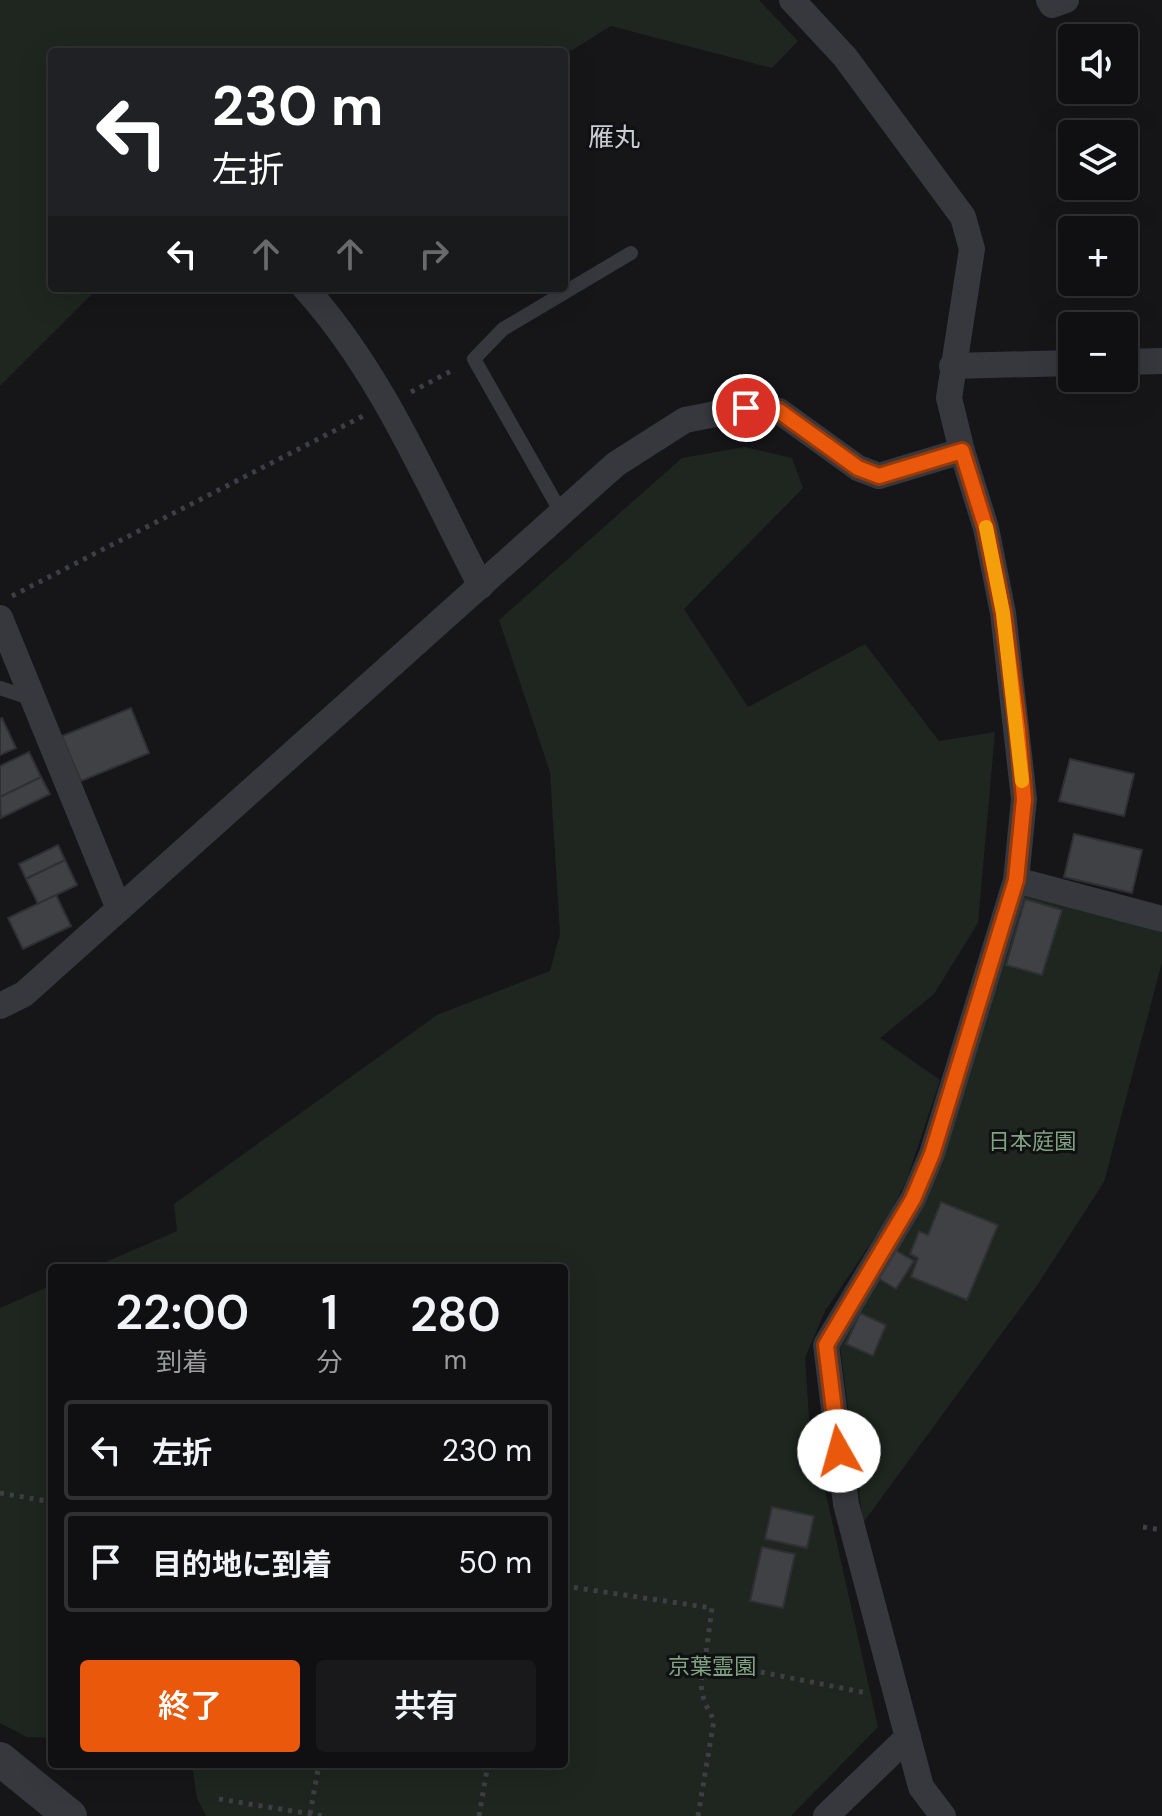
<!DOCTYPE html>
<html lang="ja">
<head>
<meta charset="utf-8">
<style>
	body { margin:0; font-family:"DM Sans","Noto Sans JP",sans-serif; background:#19191b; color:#f1f3f6; height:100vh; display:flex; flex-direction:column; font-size:30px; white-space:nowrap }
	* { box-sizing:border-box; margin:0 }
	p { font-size:26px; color:#9c9d9f }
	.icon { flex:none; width:44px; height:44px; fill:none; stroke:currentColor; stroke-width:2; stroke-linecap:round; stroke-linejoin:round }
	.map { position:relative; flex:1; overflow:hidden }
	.details { position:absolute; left:48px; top:1264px; width:520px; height:504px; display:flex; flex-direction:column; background:#101012; border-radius:8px; box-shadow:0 8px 32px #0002,0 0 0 2px #303032 }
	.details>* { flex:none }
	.top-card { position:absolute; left:48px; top:48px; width:520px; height:244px; border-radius:8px; box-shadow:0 8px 32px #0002,0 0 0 2px #303032; background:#202124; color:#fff; overflow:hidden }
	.fabs { position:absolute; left:1058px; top:24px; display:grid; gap:16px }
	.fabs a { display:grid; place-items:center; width:80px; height:80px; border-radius:8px; background:#101012; box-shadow:0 8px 32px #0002,0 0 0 2px #303032; font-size:40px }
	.pin { position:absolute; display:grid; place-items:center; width:68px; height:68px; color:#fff; margin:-34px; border:4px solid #fff; border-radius:50%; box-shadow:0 2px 8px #0007 }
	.me { position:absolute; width:88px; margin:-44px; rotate:353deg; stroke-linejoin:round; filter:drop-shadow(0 0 6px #0008) }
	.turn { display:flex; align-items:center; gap:28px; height:168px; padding:0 32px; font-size:36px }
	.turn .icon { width:104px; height:104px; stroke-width:2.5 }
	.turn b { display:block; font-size:56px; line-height:68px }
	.lanes { display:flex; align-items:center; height:76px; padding:0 32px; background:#0003; justify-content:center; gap:40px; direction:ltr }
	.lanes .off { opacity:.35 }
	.eta { display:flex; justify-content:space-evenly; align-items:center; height:136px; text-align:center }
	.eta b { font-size:48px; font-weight:600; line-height:56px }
	.cta { display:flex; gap:16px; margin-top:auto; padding:16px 32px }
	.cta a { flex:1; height:92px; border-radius:8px; background:#ea580c; color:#fff; font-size:32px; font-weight:600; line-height:92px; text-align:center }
	.cta a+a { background:#19191b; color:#f1f3f6 }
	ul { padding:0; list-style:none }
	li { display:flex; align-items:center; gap:24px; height:100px; margin:0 16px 12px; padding:0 16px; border:4px solid #303032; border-radius:8px }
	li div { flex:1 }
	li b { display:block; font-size:30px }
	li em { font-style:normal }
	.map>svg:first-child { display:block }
	.green { fill:#1e261f }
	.building { fill:#404145; stroke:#303034; stroke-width:2 }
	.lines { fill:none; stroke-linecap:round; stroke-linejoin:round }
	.path { stroke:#3d3f44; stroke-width:5; stroke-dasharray:4 6; stroke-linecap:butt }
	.service { stroke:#37383d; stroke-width:14 }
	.minor { stroke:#37383d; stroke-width:26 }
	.tertiary { stroke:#37383d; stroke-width:34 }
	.route-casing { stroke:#983908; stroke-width:20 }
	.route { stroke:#ea580c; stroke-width:14 }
	.slow { stroke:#f59e0b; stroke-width:14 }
	.labels { text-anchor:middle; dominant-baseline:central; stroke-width:6; stroke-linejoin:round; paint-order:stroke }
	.park-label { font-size:22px; fill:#7fa381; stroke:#111113 }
	.quarter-label { font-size:26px; fill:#c9ccd4; stroke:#111113 }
</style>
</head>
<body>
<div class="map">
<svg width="1162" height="1816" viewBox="0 0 1162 1816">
	<rect width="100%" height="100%" fill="#161618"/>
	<g class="green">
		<polygon points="0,0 759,0 798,41 772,68 611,26 564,55 564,52 52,52 52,288 98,288 0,386"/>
		<polygon points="745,447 792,458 803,488 684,609 748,707 865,644 939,741 995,732 978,923 934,994 880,1038 940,1080 907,1179 888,1218 825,1311 805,1358 809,1418 878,1727 791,1816 206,1816 197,1798 192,1764 564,1764 564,1268 92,1268 177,1231 174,1204 437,1015 550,971 560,934 550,772 499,620 682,458"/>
		<polygon points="1023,890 1162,932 1162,962 1104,1182 1038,1284 863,1523 840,1346 942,1165"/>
		<polygon points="52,1285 52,1738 27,1737 0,1723 0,1308"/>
	</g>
	<g class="building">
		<polygon points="131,708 149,753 81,781 62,736"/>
		<polygon points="2,718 16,748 0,755 0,719"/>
		<polygon points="29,752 41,777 0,797 0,766"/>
		<polygon points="1070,759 1134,774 1124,816 1059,801"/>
		<polygon points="41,777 50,794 1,818 0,797"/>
		<polygon points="1074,834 1142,850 1132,893 1064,877"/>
		<polygon points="58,845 65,860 26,879 19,864"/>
		<polygon points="65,860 77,885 38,904 26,879"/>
		<polygon points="56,895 71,926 23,949 8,918"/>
		<polygon points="1025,899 1062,910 1042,975 1006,965"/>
		<polygon points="941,1202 998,1225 967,1300 911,1277 918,1258 910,1254 919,1231 928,1235"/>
		<polygon points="895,1250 914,1261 896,1289 878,1278"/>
		<polygon points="860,1313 886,1325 873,1356 846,1344"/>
		<polygon points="772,1507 814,1516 807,1548 765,1539"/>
		<polygon points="762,1547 795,1554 783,1608 750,1601"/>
	</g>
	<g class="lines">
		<g class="path">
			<polyline points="411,392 455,369"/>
			<polyline points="12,596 363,416"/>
			<polyline points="0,1493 52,1502"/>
			<polyline points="1143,1527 1162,1530"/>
			<polyline points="564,1586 712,1608 705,1661 867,1693"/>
			<polyline points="219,1799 323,1816"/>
			<polyline points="310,1814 319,1764"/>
			<polyline points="479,1816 488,1764"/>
			<path d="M698,1816L714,1720C701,1698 698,1686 705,1661"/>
		</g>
		<g class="service">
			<polyline points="562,514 474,359 503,329 631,253"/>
			<polyline points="0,688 33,699"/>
		</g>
		<g class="minor">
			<polyline points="792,0 845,57 963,217 972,249 949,398 962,451 986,528 1003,613 1024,799 1016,880 932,1154 913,1199 826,1345 846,1504 921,1787 943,1816"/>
			<polyline points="1049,0 1052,5 1066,0"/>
			<path d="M305,288C382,373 428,485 481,586"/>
			<polyline points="1124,362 1162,361"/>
			<polyline points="952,366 1072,363"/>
			<polyline points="0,618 119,909"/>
			<polyline points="1016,880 1162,919"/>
			<polyline points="0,1006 24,994 616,464 685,420 746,408 779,411 858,468 879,476 962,451"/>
			<polyline points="826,1816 908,1737"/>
		</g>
		<polyline class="tertiary" points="0,1759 70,1816"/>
	</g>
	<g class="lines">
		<g class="route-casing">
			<polyline id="route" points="746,408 779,411 858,468 879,476 962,451 986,528 1003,613 1018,730 1024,799 1016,880 932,1154 913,1199 826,1345 839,1451"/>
		</g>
		<use href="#route" class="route"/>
		<polyline class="slow" points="986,527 1003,613 1022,781"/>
	</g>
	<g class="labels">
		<g class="park-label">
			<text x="1032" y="1141">日本庭園</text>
			<text x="712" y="1666">京葉霊園</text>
		</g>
		<g class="quarter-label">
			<text x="614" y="137">雁丸</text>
		</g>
	</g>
</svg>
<div class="fabs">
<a><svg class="icon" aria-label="sound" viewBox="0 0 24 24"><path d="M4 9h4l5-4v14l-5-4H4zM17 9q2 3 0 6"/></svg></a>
<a><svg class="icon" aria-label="layers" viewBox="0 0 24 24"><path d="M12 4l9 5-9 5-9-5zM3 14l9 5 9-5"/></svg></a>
<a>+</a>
<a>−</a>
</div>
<div class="pin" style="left:746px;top:408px;background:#d93025"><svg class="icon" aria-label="arrive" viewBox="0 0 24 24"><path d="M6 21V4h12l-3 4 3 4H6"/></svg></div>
<svg class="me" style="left:839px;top:1451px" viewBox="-20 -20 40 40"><circle r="19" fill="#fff"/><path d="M0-13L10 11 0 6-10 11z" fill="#ea580c"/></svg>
<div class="top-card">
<div class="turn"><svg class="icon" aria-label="left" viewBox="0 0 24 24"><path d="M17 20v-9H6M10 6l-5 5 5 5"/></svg><div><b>230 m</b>左折</div></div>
<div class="lanes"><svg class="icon" aria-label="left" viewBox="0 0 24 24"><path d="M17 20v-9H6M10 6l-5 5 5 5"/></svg><svg class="icon off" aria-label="ahead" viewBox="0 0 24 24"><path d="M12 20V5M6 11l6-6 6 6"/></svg><svg class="icon off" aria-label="ahead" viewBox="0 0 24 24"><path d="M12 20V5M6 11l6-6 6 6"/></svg><svg class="icon off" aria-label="right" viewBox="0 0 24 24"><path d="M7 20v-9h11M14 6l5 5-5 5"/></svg></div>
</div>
<section class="details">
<div class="eta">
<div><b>22:00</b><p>到着</p></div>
<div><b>1</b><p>分</p></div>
<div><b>280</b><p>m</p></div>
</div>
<ul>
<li><svg class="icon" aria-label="left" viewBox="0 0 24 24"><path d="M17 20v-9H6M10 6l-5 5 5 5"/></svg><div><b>左折</b></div><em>230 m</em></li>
<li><svg class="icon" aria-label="arrive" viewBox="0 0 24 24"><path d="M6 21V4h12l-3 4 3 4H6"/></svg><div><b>目的地に到着</b></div><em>50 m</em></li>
</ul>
<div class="cta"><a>終了</a><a>共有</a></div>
</section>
</div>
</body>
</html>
